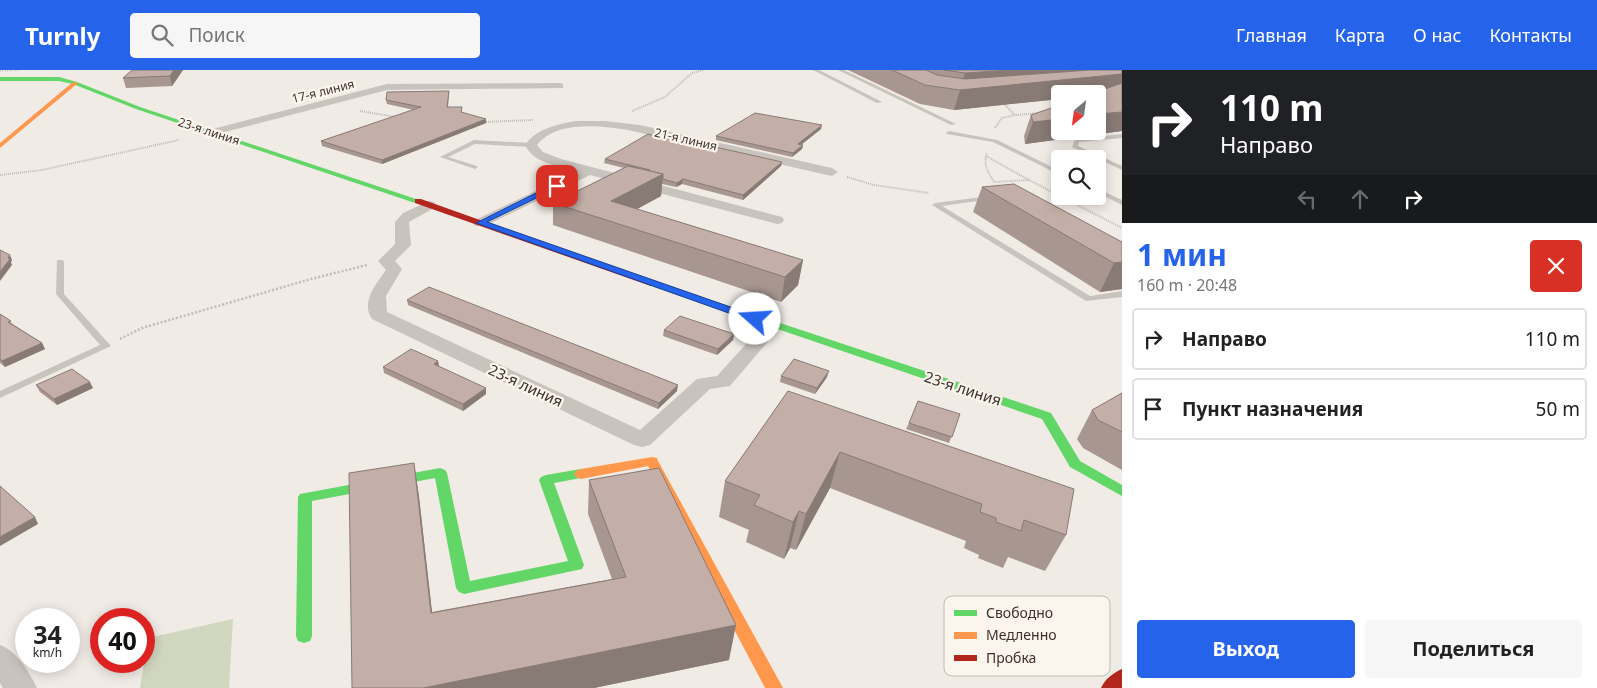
<!DOCTYPE html>
<html lang="ru">
<head>
<meta charset="utf-8">
<style>
	body { margin:0; font-family:"Noto Sans",sans-serif; background:#f6f6f6; color:#222; height:100vh; display:flex; flex-direction:column; font-size:19px; white-space:nowrap }
	* { box-sizing:border-box; margin:0 }
	p { font-size:16px; color:#767676 }
	.icon { flex:none; width:28px; height:28px; fill:none; stroke:currentColor; stroke-width:2; stroke-linecap:round; stroke-linejoin:round }
	.map { position:relative; flex:1; overflow:hidden }
	.side { display:flex; flex-direction:column; background:#fff; width:475px }
	.side>* { flex:none }
	.guide { background:#202124; color:#fff; overflow:hidden }
	.needle { width:32px; rotate:209deg }
	.fabs { position:absolute; left:1051px; top:15px; display:grid; gap:10px }
	.fabs a { display:grid; place-items:center; width:55px; height:55px; border-radius:5px; background:#fff; box-shadow:0 2px 12px #0003; font-size:25px }
	.speed { position:absolute; left:15px; top:538px; display:flex; gap:10px; font-size:25px; font-weight:700; text-align:center }
	.speed>* { display:grid; place-content:center; width:65px; height:65px; border-radius:50%; background:#fff; box-shadow:0 2px 12px #0003; line-height:1 }
	.speed small { font-size:12px; font-weight:400 }
	.speed .limit { border:8px solid #d22; background:#fff; color:#111 }
	.pin { position:absolute; display:grid; place-items:center; width:42px; height:42px; color:#fff; margin:-21px; border-radius:10px; box-shadow:0 2px 8px #0006 }
	.me { position:absolute; width:55px; margin:-28px; rotate:289deg; stroke-linejoin:round; filter:drop-shadow(0 0 4px #0008) }
	.turn { display:flex; align-items:center; gap:18px; height:105px; padding:0 15px; font-size:22px }
	.turn .icon { width:65px; height:65px; stroke-width:2.5 }
	.turn b { display:block; font-size:35px; line-height:42px }
	.lanes { display:flex; align-items:center; height:48px; padding:0 15px; background:#0003; justify-content:center; gap:25px; direction:ltr }
	.lanes .off { opacity:.35 }
	.round { display:grid; place-items:center; flex:none; width:52px; height:52px; border-radius:5px; background:#f6f6f6 }
	.overview { display:flex; align-items:center; justify-content:space-between; height:85px; padding:0 15px }
	h1 { font-size:30px; font-weight:700; line-height:38px; color:#2563eb }
	.button { display:flex; gap:10px; margin-top:auto; padding:10px 15px }
	.button a { flex:1; height:58px; border-radius:5px; background:#2563eb; color:#fff; font-size:20px; font-weight:700; line-height:58px; text-align:center }
	.button a+a { background:#f6f6f6; color:#222 }
	ul { padding:0; list-style:none }
	li { display:flex; align-items:center; gap:15px; height:62px; margin:0 10px 8px; padding:0 5px; border:2px solid #e0e0e0; border-radius:5px }
	li div { flex:1 }
	li b { display:block; font-size:19px }
	li em { font-style:normal }
	header { display:flex; align-items:center; gap:30px; box-sizing:border-box; height:70px; padding:0 25px; background:#2563eb; color:#fff }
	header strong { font-size:24px }
	nav { display:flex; gap:28px; margin-inline-start:auto; font-size:18px }
	.search { width:350px; height:45px; background:#f6f6f6; display:flex; align-items:center; gap:12px; box-sizing:border-box; padding:0 18px; border-radius:5px; color:#767676; font-size:19px }
	main { display:flex; flex:1; min-height:0 }
	.map>svg:first-child { display:block }
	.green { fill:#d1d6bf }
	.lines { fill:none; stroke-linecap:round; stroke-linejoin:round }
	.path-far2 { stroke:#c2bbb6; stroke-width:2; stroke-dasharray:1 1; stroke-linecap:butt }
	.path-far1 { stroke:#c2bbb6; stroke-width:2.5; stroke-dasharray:2 2; stroke-linecap:butt }
	.path { stroke:#c2bbb6; stroke-width:4.5; stroke-dasharray:3 3; stroke-linecap:butt }
	.lane { fill:#c9c3be; fill-rule:evenodd }
	.street { fill:#c9c3be; fill-rule:evenodd }
	.fast { fill:#63d668; fill-rule:evenodd }
	.slow { fill:#ff974d; fill-rule:evenodd }
	.jam { fill:#b3261e; fill-rule:evenodd }
	.rail { stroke:#b1aca8; stroke-width:2; stroke-dasharray:0.5 2; stroke-linecap:butt }
	.wall { fill:#a89690 }
	.shaded-wall { fill:#887a75 }
	.building { fill:#c3afa7; stroke:#887a75 }
	.route { fill:#2563eb; stroke:#184099 }
	.labels { text-anchor:middle; dominant-baseline:central; stroke-width:4.5; stroke-linejoin:round; paint-order:stroke }
	.far-street-label { font-size:12px; fill:#3b302b; stroke:#fbf5ee }
	.street-label { font-size:15px; fill:#3b302b; stroke:#fbf5ee }
	.key { fill:#fbf5ee; stroke:#c1bab4; stroke-width:1 }
	.key-label { font-size:14px; fill:#3b302b }
</style>
</head>
<body>
<header>
<strong>Turnly</strong>
<div class="search"><svg class="icon" aria-label="search" viewBox="0 0 24 24"><circle cx="10" cy="10" r="6"/><path d="M15 15l6 6"/></svg>Поиск</div>
<nav><a>Главная</a><a>Карта</a><a>О нас</a><a>Контакты</a></nav>
</header>
<main>
<div class="map">
<svg width="1122" height="618" viewBox="0 0 1122 618">
	<rect width="100%" height="100%" fill="#f0ebe5"/>
	<polygon class="green" points="233,549 229,618 140,618 148,568"/>
	<g class="lines">
		<g class="path-far2">
			<polyline points="1003,33 1015,45 1039,43"/>
			<polyline points="360,41 396,47"/>
			<polyline points="632,41 665,27 692,3 704,0"/>
			<polyline points="484,52 533,50"/>
			<polyline points="995,58 1002,48 1015,45"/>
			<path d="M986,86L1029,110L994,112C988,102 983,95 987,83"/>
			<polyline points="0,105 42,100 179,70"/>
			<polyline points="847,107 874,115 929,123"/>
			<polyline points="1029,110 1060,126"/>
			<polyline points="1060,126 1122,158"/>
		</g>
		<polyline class="path-far1" points="120,269 142,258 311,209 367,195"/>
		<polyline class="path" points="968,535 1006,584"/>
		<g class="lane">
			<polygon points="813,0 819,0 882,32 877,33"/>
			<polygon points="838,0 844,0 956,54 951,55"/>
			<polygon points="949,61 997,70 1060,101 1060,105 993,72 947,64 946,63"/>
			<polygon points="1122,64 1122,68 1079,72 1078,76 1122,96 1122,100 1072,77 1075,69"/>
			<polygon points="474,70 531,73 534,75 531,77 475,74 448,87 477,96 478,97 475,99 440,87"/>
			<polygon points="1098,119 1122,130 1122,135 1098,123"/>
			<polygon points="990,126 992,127 992,129 942,136 1090,226 1122,221 1122,227 1086,231 932,135 935,133"/>
			<polygon points="57,190 63,190 64,192 64,224 111,276 0,328 0,321 100,275 56,224"/>
		</g>
		<g class="street">
			<polygon points="560,13 563,14 563,18 387,20 213,65 207,62 209,60 387,14"/>
			<path d="M575,51H605L640,55L832,98L838,102L832,106L628,60C601,56 557,50 537,75L543,82L561,89L782,147L784,150L782,153L777,154L590,105L485,156H475L473,153L475,150L577,101C559,96 534,94 525,75C537,58 556,55 575,51Z"/>
			<path d="M429,131L434,132L436,135L434,138L409,152L411,175L395,191L402,199L386,226L387,242L640,360L697,309L717,306L767,251L773,250L779,251L782,255L730,316L710,319L650,375L642,377L634,375L372,249C360,232 377,213 386,200L378,191L395,174V152L403,143Z"/>
			<path d="M0,575C17,581 29,602 37,618H3L0,613Z"/>
		</g>
		<g class="fast">
			<polygon points="0,7 59,7 77,12 140,37 422,131 415,133 136,39 73,14 59,11 0,11"/>
			<polygon points="651,210 1051,343 1080,391 1122,415 1122,426 1070,397 1042,349 648,215 646,213"/>
			<polygon points="440,398 445,400 447,403 470,511 568,491 539,410 541,407 546,405 581,399 586,401 588,404 586,407 554,413 584,495 582,499 464,524 459,522 456,518 435,408 312,431 312,566 310,571 304,573 298,571 296,566 298,427 300,424"/>
		</g>
		<g class="slow">
			<polygon points="73,12 78,13 0,78 0,73"/>
			<polygon points="652,387 657,388 658,391 783,618 765,618 648,396 581,409 576,407 574,404 576,401 581,399"/>
		</g>
		<g class="jam">
			<polygon points="415,129 421,129 656,213 651,216 648,215 415,133"/>
			<path d="M1122,599V618H1101C1105,609 1113,603 1122,599Z"/>
		</g>
		<polyline class="rail" points="0,1 18,0"/>
	</g>
	<g class="wall">
		<polygon points="132,0 183,0 172,16 126,18 123,8"/>
		<polygon points="848,0 1122,0 1122,61 1025,74 1024,66 1031,45 1098,24 1060,24 1060,29 954,40 920,34"/>
		<polygon points="449,21 449,25 448,37 462,41 462,43 486,53 382,94 322,76 321,71 414,40 387,34 386,30"/>
		<polygon points="821,59 802,74 803,75 802,79 792,87 716,70 716,66"/>
		<polygon points="605,89 781,96 743,130 682,114 676,117 662,114 661,126 637,139 803,190 798,215 781,232 553,155 553,133 624,98 604,93"/>
		<polygon points="982,117 1122,172 1122,219 1100,222 973,142"/>
		<polygon points="407,230 677,321 658,339 408,235"/>
		<polygon points="0,244 14,255 42,273 45,279 5,297 0,293"/>
		<polygon points="664,260 734,264 733,270 717,285 663,266"/>
		<polygon points="438,291 439,296 486,324 463,341 384,303 383,297"/>
		<polygon points="781,306 827,307 815,324 780,312"/>
		<polygon points="36,315 93,318 57,335 40,322"/>
		<polygon points="788,321 1066,465 1045,501 1008,487 1003,498 978,488 979,485 964,478 966,471 830,418 796,480 790,478 784,489 746,472 749,460 719,447 725,411"/>
		<polygon points="1122,323 1122,400 1083,378 1077,369 1092,340"/>
		<polygon points="960,344 949,373 906,359 909,353"/>
		<polygon points="414,393 419,427 432,542 612,509 588,444 589,410 729,590 594,618 352,618"/>
	</g>
	<g class="shaded-wall">
		<polygon points="174,0 183,0 172,16 170,6"/>
		<polygon points="1011,0 1102,0 1122,4 1122,22 1098,24 1060,24 1060,29 954,40 965,3"/>
		<polygon points="1122,42 1122,61 1025,74 1033,52 1060,49 1060,61 1098,61 1098,44"/>
		<polygon points="486,49 486,53 382,94 382,90"/>
		<polygon points="822,55 821,59 797,78 798,74"/>
		<polygon points="803,75 802,79 792,87 793,83"/>
		<polygon points="782,92 781,96 743,130 743,125"/>
		<polygon points="663,104 661,126 613,152 611,131"/>
		<polygon points="683,109 682,114 676,117 677,113"/>
		<polygon points="10,185 12,190 11,192 12,195 0,211 0,202"/>
		<polygon points="803,190 798,215 781,232 785,207"/>
		<polygon points="1122,192 1122,219 1100,222 1114,193"/>
		<polygon points="734,264 733,270 717,285 718,279"/>
		<polygon points="42,273 45,279 5,297 2,291"/>
		<polygon points="438,291 439,297 434,294"/>
		<polygon points="829,301 827,307 815,324 817,318"/>
		<polygon points="90,312 93,318 57,335 54,329"/>
		<polygon points="678,315 677,321 658,339 659,333"/>
		<polygon points="486,318 486,324 463,341 463,334"/>
		<polygon points="840,382 830,418 796,480 806,444"/>
		<polygon points="414,393 419,427 436,578 431,543"/>
		<polygon points="799,441 790,478 784,489 793,452"/>
		<polygon points="35,447 38,454 0,476 0,467"/>
		<polygon points="736,555 729,590 594,618 423,618"/>
	</g>
	<g class="building">
		<polygon points="132,0 174,0 170,6 123,8"/>
		<polygon points="892,0 926,0 937,5 965,9 1091,0 1122,0 1122,4 960,20 925,15"/>
		<polygon points="944,0 1011,0 965,3"/>
		<polygon points="1122,13 1122,42 1098,44 1098,24 1091,24"/>
		<polygon points="449,21 447,37 462,37 461,42 486,49 382,90 321,71 421,37 386,30 387,22"/>
		<polygon points="1060,35 1060,49 1033,52 1031,45"/>
		<polygon points="755,43 822,55 798,74 803,75 793,83 716,66"/>
		<polygon points="648,64 699,76 702,74 782,92 743,125 683,109 677,113 663,109 663,104 649,101 650,100 605,89"/>
		<polygon points="628,96 663,104 611,131 803,190 785,207 553,133"/>
		<polygon points="1014,114 1122,172 1122,192 1114,193 982,117"/>
		<polygon points="0,180 10,185 8,188 10,189 0,202"/>
		<polygon points="429,217 678,315 659,333 407,230"/>
		<polygon points="0,244 11,251 8,252 42,273 2,291 0,289"/>
		<polygon points="680,246 734,264 718,279 664,260"/>
		<polygon points="411,279 438,291 434,294 486,318 463,334 383,297"/>
		<polygon points="794,289 829,301 817,318 781,306"/>
		<polygon points="72,299 90,312 54,329 36,315"/>
		<polygon points="788,321 1074,419 1066,465 1024,450 1021,461 996,452 996,448 980,442 982,434 840,382 806,444 799,441 793,452 754,435 760,425 725,411"/>
		<polygon points="1122,323 1122,362 1098,350 1092,340"/>
		<polygon points="918,331 960,344 952,367 909,353"/>
		<polygon points="414,393 431,543 626,507 589,410 659,398 736,555 423,618 352,618 349,403"/>
		<polygon points="0,416 35,447 0,467"/>
	</g>
	<polygon class="route" points="554,114 561,116 487,152 759,247 760,249 755,252 751,251 476,153"/>
	<g class="labels">
		<g class="far-street-label">
			<text transform="translate(323 21) rotate(-14)">17-я линия</text>
			<text transform="translate(209 61) rotate(18)">23-я линия</text>
			<text transform="translate(686 69) rotate(13)">21-я линия</text>
		</g>
		<g class="street-label">
			<text transform="translate(526 315) rotate(25)">23-я линия</text>
			<text transform="translate(963 318) rotate(18)">23-я линия</text>
		</g>
	</g>
	<rect x="944" y="526" width="166" height="80" rx="8" class="key"/>
	<rect x="954" y="540" width="23" height="6" fill="#63d668"/>
	<rect x="954" y="562" width="23" height="7" fill="#ff974d"/>
	<rect x="954" y="585" width="23" height="6" fill="#b3261e"/>
	<g class="key-label">
		<text x="986" y="548">Свободно</text>
		<text x="986" y="570">Медленно</text>
		<text x="986" y="593">Пробка</text>
	</g>
</svg>
<div class="fabs">
<a><svg class="needle" viewBox="-14 -14 28 28"><path d="M0-13l5 13h-10z" fill="#e53935"/><path d="M0 13l5-13h-10z" fill="#767676"/></svg></a>
<a><svg class="icon" aria-label="search" viewBox="0 0 24 24"><circle cx="10" cy="10" r="6"/><path d="M15 15l6 6"/></svg></a>
</div>
<div class="speed"><div>34<small>km/h</small></div><div class="limit">40</div></div>
<div class="pin" style="left:557px;top:116px;background:#d93025"><svg class="icon" aria-label="arrive" viewBox="0 0 24 24"><path d="M6 21V4h12l-3 4 3 4H6"/></svg></div>
<svg class="me" style="left:755px;top:249px" viewBox="-20 -20 40 40"><circle r="19" fill="#fff"/><path d="M0-13L10 11 0 6-10 11z" fill="#2563eb"/></svg>
</div>
<section class="side">
<div class="guide">
<div class="turn"><svg class="icon" aria-label="right" viewBox="0 0 24 24"><path d="M7 20v-9h11M14 6l5 5-5 5"/></svg><div><b>110 m</b>Направо</div></div>
<div class="lanes"><svg class="icon off" aria-label="left" viewBox="0 0 24 24"><path d="M17 20v-9H6M10 6l-5 5 5 5"/></svg><svg class="icon off" aria-label="ahead" viewBox="0 0 24 24"><path d="M12 20V5M6 11l6-6 6 6"/></svg><svg class="icon" aria-label="right" viewBox="0 0 24 24"><path d="M7 20v-9h11M14 6l5 5-5 5"/></svg></div>
</div>
<div class="overview"><div><h1>1 мин</h1><p>160 m · 20:48</p></div><a class="round" style="background:#d93025;color:#fff"><svg class="icon" aria-label="close" viewBox="0 0 24 24"><path d="M6 6l12 12M18 6L6 18"/></svg></a></div>
<ul>
<li><svg class="icon" aria-label="right" viewBox="0 0 24 24"><path d="M7 20v-9h11M14 6l5 5-5 5"/></svg><div><b>Направо</b></div><em>110 m</em></li>
<li><svg class="icon" aria-label="arrive" viewBox="0 0 24 24"><path d="M6 21V4h12l-3 4 3 4H6"/></svg><div><b>Пункт назначения</b></div><em>50 m</em></li>
</ul>
<div class="button"><a>Выход</a><a>Поделиться</a></div>
</section>
</main>
</body>
</html>
